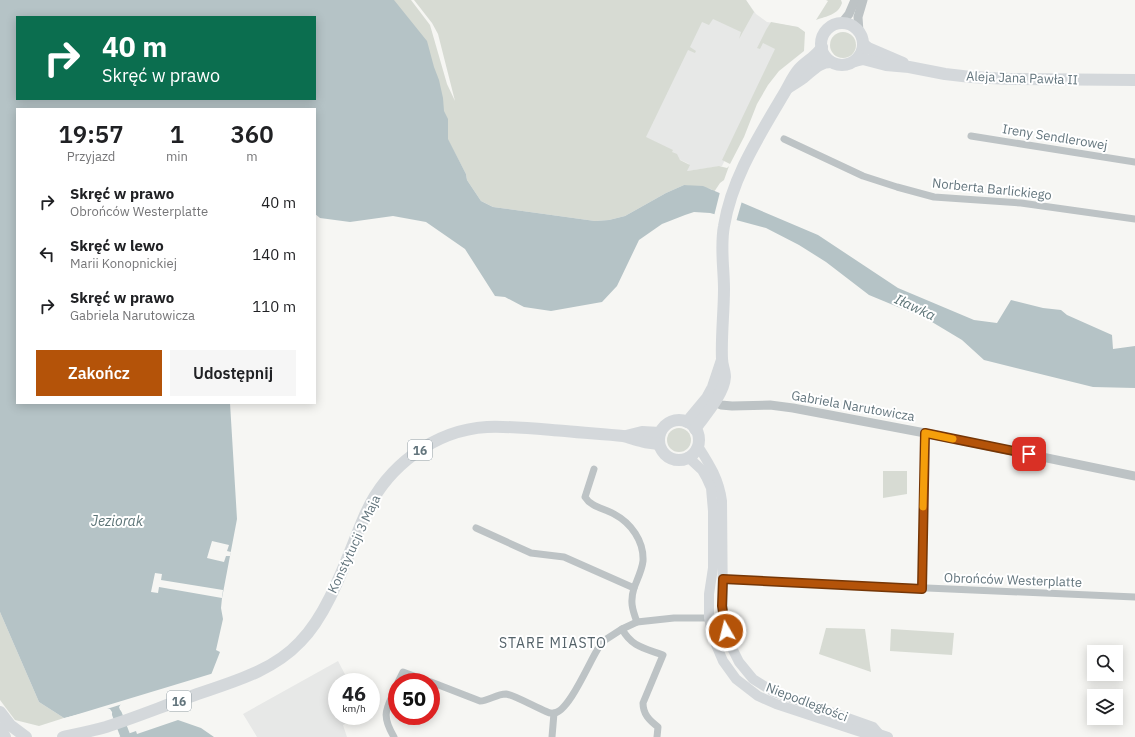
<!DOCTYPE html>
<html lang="pl">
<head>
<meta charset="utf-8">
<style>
	body { margin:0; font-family:"IBM Plex Sans",sans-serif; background:#f6f6f6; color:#202124; height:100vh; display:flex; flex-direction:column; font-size:15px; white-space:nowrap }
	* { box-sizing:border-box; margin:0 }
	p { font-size:13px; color:#757577 }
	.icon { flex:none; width:22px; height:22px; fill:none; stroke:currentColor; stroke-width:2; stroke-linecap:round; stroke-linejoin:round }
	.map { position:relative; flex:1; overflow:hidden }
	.side { position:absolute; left:16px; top:108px; width:300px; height:296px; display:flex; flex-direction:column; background:#fff; border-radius:0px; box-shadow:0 2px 10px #0003 }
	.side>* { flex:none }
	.banner { position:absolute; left:16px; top:16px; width:300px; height:84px; border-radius:0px; box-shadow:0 2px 10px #0003; background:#0b6e4f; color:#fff; overflow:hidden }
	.buttons { position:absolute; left:1087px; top:645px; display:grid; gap:8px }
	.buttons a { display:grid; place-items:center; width:36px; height:36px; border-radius:0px; background:#fff; box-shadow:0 2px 10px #0003; font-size:20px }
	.speed { position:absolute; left:328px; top:673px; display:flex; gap:8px; font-size:20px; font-weight:700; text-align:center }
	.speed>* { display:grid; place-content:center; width:52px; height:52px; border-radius:50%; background:#fff; box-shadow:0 2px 10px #0003; line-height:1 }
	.speed small { font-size:10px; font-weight:400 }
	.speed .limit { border:6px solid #d22; background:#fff; color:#111 }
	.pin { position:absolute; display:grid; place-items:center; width:34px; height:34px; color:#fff; margin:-17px; border-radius:8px; box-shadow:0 2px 6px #0006 }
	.me { position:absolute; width:44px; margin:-22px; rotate:352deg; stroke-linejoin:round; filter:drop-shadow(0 0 3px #0008) }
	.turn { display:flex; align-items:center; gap:14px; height:84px; padding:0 20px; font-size:18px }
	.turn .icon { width:52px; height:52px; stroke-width:2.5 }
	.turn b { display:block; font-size:28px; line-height:34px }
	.eta { display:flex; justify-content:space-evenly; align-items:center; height:68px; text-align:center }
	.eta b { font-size:24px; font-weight:600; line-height:28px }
	.button { display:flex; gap:8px; margin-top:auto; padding:8px 20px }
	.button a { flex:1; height:46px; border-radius:0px; background:#b45309; color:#fff; font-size:16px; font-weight:600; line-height:46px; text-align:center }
	.button a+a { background:#f6f6f6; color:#202124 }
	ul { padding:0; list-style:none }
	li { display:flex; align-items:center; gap:12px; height:52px; padding:0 20px }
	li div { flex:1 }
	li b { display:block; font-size:15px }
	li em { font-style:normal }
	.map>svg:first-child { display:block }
	.built { fill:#e7e8e7 }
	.green { fill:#d7dbd3 }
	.water { fill:#b5c3c6; fill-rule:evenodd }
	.pier { fill:#f6f6f3 }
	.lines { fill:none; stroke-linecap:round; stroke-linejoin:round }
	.canal { stroke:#b5c3c6; stroke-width:10 }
	.minor { stroke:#bdc3c5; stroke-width:7 }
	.tertiary { stroke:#bdc3c5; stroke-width:9 }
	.secondary { stroke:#d4d8db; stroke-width:10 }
	.primary { stroke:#d4d8db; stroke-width:12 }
	.route-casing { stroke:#753606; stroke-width:10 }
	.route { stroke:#b45309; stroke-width:7 }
	.slow { stroke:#f59e0b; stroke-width:7 }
	.labels { text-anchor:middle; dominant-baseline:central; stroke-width:4; stroke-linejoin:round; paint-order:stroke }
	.shield { fill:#fff; stroke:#929ea4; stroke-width:1 }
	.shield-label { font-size:12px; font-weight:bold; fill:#63757d }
	.street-label { font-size:13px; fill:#63757d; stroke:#fff }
	.water-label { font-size:14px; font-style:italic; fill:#5e7578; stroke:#fff }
	.neighbourhood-label { font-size:14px; letter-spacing:1px; fill:#546269; stroke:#fff }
</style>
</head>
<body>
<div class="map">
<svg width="1135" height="737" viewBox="0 0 1135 737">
	<rect width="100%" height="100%" fill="#f6f6f3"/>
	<g class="built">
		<polygon points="707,0 746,0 756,14 767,22 798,27 753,102 722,166 687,171 689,164 638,140"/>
		<polygon points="338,661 349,682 337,682 337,716 359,716 343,725 347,737 257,737 243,714"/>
	</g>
	<g class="green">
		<polygon points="357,0 411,0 430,25 447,84 455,101 438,34 432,23 414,0 746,0 754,12 739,39 741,32 713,19 709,25 702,22 690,47 696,51 695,53 688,50 646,137 673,150 672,152 677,154 680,160 690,165 687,171 719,166 727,168 729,166 724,180 720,183 714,192 711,189 684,185 666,193 625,216 609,220 595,221 493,207 481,201 467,180 466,174 448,140"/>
		<path d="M826,0H841L842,3C838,15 827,16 816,20L828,1Z"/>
		<polygon points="771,22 798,27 805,32 804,51 779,71 768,85 757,104 744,137 730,164 722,160 775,49 763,43 760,49 757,48 766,30"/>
		<circle cx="843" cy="45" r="13"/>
		<circle cx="679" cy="440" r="12"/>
		<polygon points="883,471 907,471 907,494 883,498"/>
		<polygon points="0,612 39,702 64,718 39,726 15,720 0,700"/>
		<polygon points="826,628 865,629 871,672 819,654"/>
		<polygon points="891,629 954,633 952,655 890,651"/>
	</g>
	<g class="water">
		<path d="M0,0H394L427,41L434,67L439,80L443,98L444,111L448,119V139L466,174L467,180L481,201L493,207L595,221L609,220L625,216L666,193L684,185L703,186L818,235L898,288L974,320L997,323L1011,300L1043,308L1061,310L1067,315L1112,335L1113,349L1135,346V388L1093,387L984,360L962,340L927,319L869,295L826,262L799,245L766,228L710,213L694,212L685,215L662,224L639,240L617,286L602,302L551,311L524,307L505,297L495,296L465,249L426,222L393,216L350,222L320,218L315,214V109H17V403H230L237,519L222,598L221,608L223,619L216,650L220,652L211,675L122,702L119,707L121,713L114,715L110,709L105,708L64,718L39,702L0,612ZM17,17H315V99H17Z"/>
		<polygon points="178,720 201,728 214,737 119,737 136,731 137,734"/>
	</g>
	<g class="pier">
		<polygon points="720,192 742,201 736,222 714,216"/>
		<polygon points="212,541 229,545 227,551 231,552 230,556 226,556 224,562 207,558"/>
		<polygon points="155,573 162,574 161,580 223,590 222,598 159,587 158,593 151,592"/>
		<polygon points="214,673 212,676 94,713 64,720 62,719"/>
	</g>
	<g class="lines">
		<polyline class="canal" points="117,714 125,735"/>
		<g class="minor">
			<polyline points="971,136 1135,162"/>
			<polyline points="784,139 863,176 897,187 934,197 1021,203 1135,219"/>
			<path d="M594,469L585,497C591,507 603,508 614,514C631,523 644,541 643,561C642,570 637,580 634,588"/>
			<path d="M476,528L531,553L564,557L634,588C630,601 632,609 637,622"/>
			<polyline points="723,579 1135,597"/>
			<polyline points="922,589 925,433"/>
			<path d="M622,629C632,647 644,648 663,655L643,703C643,714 649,720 658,727L657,737"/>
			<polyline points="398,682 403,672 430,682"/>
			<path d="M431,682L480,701C489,701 496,694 506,694C514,695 535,707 545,711C547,712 551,714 554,713C569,712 590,660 599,647L605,640L622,629L637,622L674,618H723"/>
			<path d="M394,737C380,713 387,709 397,685"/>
			<polyline points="552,737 554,713"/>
		</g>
		<g class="tertiary">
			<polyline points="841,24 849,14 855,0"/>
			<polyline points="859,32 858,17 863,0"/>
			<polyline points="710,400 721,405 732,406 770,405 793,408 925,433 1135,476"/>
		</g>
		<g class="secondary">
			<path d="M698,446C710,465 719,479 722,501L723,618L729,642L739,662L753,679L774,692L873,727L879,734"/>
			<polyline points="688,457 702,470 706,477 711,488 713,511 713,568 709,594 709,618 714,640 723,661 736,679 758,696 776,704 870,735 879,734 888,737"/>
		</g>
		<g class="primary">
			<circle cx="842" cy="44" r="21"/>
			<polyline points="863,44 868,48 903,63"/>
			<polyline points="855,61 863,59 886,65 909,67 945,74 971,77 1010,79 1135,80"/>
			<path d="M789,87C794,84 799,81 803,78C813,70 819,62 831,62"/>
			<circle cx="679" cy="440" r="20"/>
			<polyline points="687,422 707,398 713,387 722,360"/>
			<path d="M695,429C705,415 724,394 725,377C725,371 722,365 722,359C721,336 724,312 724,289C724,268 720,247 724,226C732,178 758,138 782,97C788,88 792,77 799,69C806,61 816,57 822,47"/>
			<polyline points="626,436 642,432 660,433"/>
			<polyline points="0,712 10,725 26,737"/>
			<polyline points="0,728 5,737"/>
			<path d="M63,737C77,734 92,731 106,727C134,718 161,707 189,697C228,683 271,673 300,642C330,612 348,554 365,515C386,467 434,430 487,427C513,426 539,429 565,431C584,433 604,434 623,436C629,437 635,440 641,441C647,443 653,443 659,444"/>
		</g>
	</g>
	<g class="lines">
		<g class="route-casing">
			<polyline id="route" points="726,631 722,606 723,579 922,589 925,433 1029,454"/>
		</g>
		<use href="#route" class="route"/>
		<polyline class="slow" points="923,507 925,433 953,439"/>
	</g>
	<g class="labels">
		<g class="shield">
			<rect x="408" y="440" width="24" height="20" rx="3"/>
			<rect x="167" y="691" width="24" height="20" rx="3"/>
		</g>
		<g class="shield-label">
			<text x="420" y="450">16</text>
			<text x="179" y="701">16</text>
		</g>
		<g class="street-label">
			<text transform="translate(1022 78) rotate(2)">Aleja Jana Pawła II</text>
			<text transform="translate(1055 137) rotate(9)">Ireny Sendlerowej</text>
			<text transform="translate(992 189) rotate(6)">Norberta Barlickiego</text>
			<text transform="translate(853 406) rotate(10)">Gabriela Narutowicza</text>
			<text transform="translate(354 544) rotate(-65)">Konstytucji 3 Maja</text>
			<text transform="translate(1013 580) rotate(2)">Obrońców Westerplatte</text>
			<text transform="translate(807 702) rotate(21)">Niepodległości</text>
		</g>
		<g class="water-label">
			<text transform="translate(915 307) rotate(25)">Iławka</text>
			<text x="117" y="521">Jeziorak</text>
		</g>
		<g class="neighbourhood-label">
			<text x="553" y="643">STARE MIASTO</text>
		</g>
	</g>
</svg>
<div class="buttons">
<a><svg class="icon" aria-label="search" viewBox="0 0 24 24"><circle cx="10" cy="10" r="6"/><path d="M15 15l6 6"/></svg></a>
<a><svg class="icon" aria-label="layers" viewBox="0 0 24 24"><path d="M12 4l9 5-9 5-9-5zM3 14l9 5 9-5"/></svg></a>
</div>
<div class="speed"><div>46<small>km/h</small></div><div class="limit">50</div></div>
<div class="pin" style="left:1029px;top:454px;background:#d93025"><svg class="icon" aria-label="arrive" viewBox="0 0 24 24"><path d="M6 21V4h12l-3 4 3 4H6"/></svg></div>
<svg class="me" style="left:726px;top:631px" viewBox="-20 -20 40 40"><circle r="17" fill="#b45309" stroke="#fff" stroke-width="3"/><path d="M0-11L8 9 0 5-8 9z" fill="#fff"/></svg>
<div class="banner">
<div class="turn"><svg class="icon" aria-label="right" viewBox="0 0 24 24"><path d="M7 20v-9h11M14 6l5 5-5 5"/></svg><div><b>40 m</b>Skręć w prawo</div></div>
</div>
<section class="side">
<div class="eta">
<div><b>19:57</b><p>Przyjazd</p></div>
<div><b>1</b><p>min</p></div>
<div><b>360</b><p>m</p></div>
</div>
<ul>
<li><svg class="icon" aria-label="right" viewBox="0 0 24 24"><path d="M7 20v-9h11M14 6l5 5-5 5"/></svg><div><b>Skręć w prawo</b><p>Obrońców Westerplatte</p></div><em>40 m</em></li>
<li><svg class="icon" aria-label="left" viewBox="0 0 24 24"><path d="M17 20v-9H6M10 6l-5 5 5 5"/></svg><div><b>Skręć w lewo</b><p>Marii Konopnickiej</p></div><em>140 m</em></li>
<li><svg class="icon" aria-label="right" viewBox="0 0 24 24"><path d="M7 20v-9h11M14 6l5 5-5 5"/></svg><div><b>Skręć w prawo</b><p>Gabriela Narutowicza</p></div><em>110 m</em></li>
</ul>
<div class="button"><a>Zakończ</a><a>Udostępnij</a></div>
</section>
</div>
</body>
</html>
